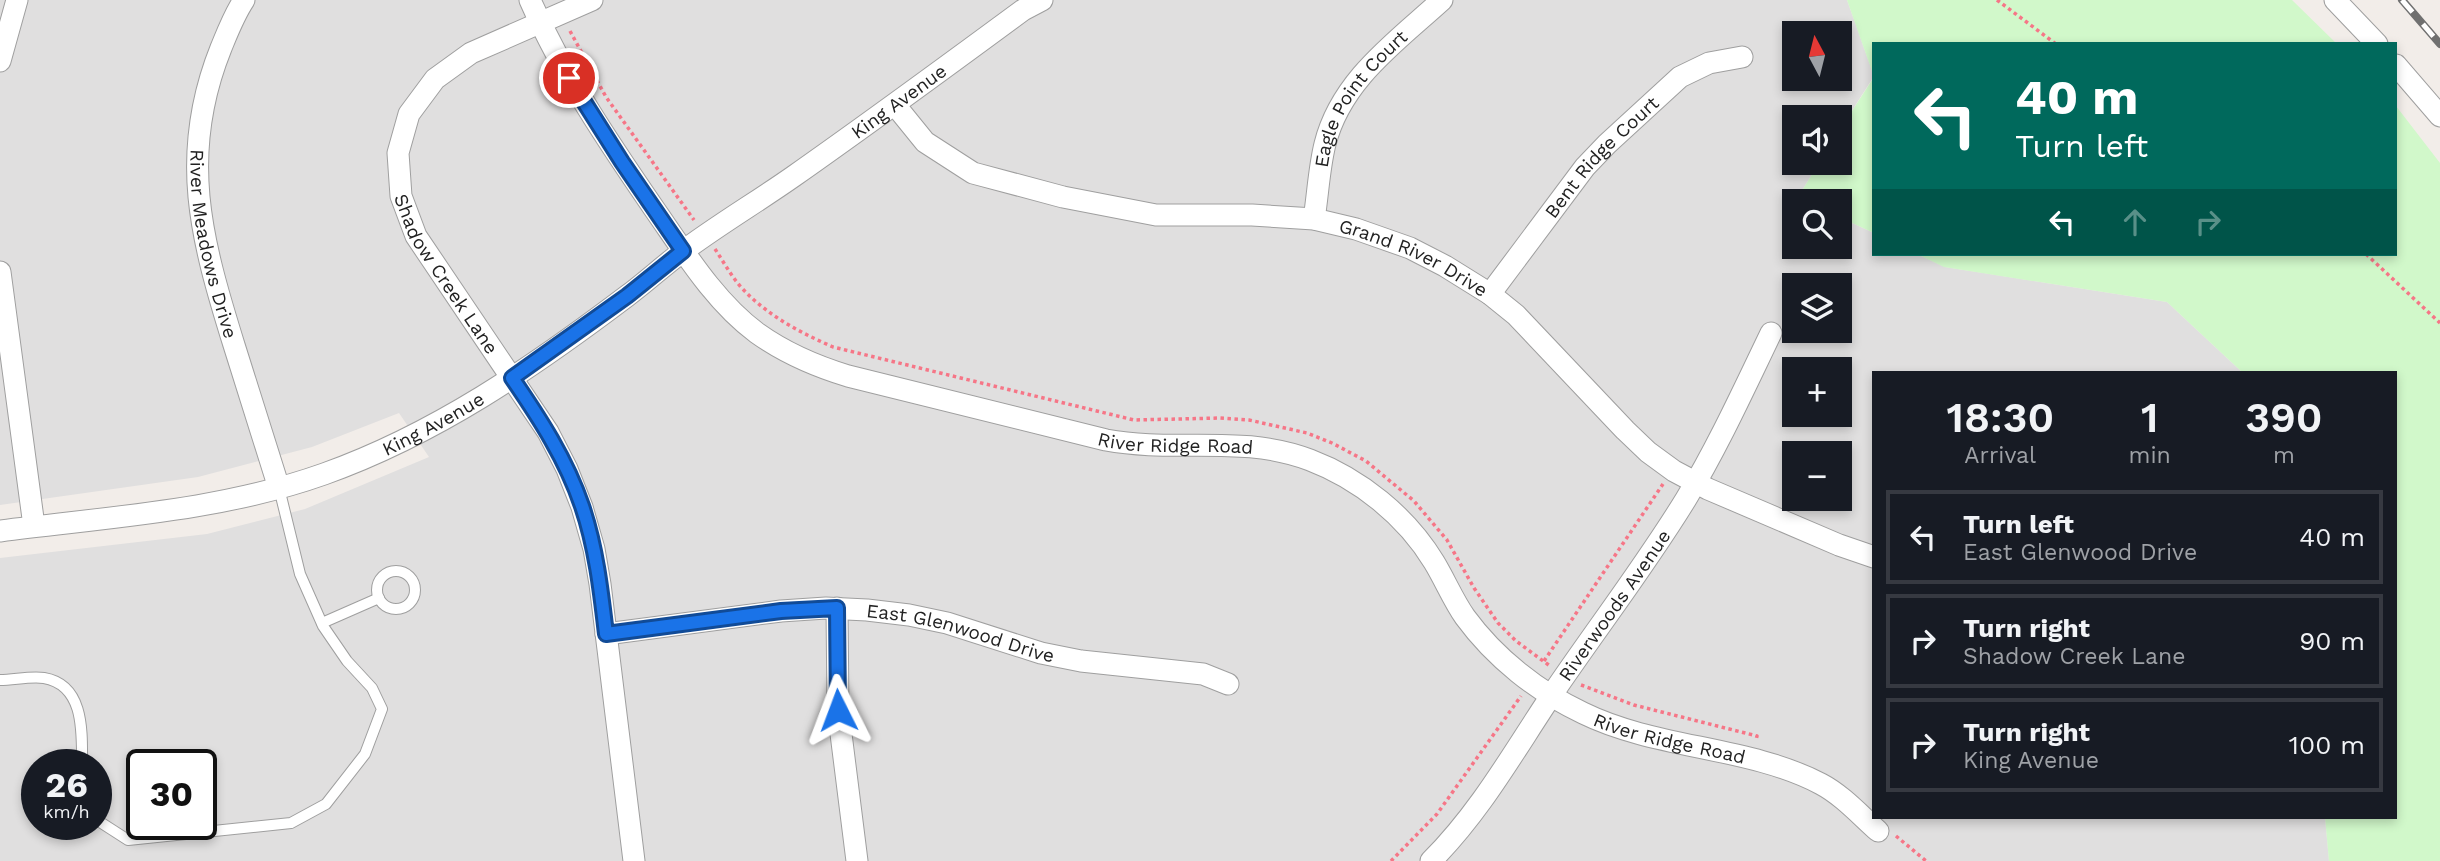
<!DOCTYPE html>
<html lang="en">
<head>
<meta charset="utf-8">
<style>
	body { margin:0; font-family:"Work Sans",sans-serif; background:#242831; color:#f1f3f6; height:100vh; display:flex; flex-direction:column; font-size:26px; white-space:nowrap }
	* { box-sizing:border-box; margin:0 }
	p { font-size:23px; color:#9ea1a6 }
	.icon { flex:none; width:38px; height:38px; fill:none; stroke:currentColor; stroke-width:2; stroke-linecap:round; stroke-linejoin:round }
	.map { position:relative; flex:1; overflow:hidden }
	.panel { position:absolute; left:1872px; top:371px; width:525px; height:448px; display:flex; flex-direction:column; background:#171b24; border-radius:0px; box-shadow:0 4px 10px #0003 }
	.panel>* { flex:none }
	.banner { position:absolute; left:1872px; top:42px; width:525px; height:214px; border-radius:0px; box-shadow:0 4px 10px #0003; background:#00695c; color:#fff; overflow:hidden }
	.needle { width:46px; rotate:353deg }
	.buttons { position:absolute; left:1782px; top:21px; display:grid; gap:14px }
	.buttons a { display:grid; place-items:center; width:70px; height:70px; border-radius:0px; background:#171b24; box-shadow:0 4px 10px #0003; font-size:35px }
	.speed { position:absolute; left:21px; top:749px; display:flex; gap:14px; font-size:35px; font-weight:700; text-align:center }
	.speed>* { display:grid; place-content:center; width:91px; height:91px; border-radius:50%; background:#171b24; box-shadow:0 4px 10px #0003; line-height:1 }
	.speed small { font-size:18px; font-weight:400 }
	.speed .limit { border:4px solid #111; border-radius:10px; background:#fff; color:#111 }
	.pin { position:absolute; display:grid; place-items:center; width:60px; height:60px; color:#fff; margin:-30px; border:4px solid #fff; border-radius:50%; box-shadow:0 2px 7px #0007 }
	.me { position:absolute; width:77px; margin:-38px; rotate:357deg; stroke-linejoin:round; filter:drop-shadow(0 0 5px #0008) }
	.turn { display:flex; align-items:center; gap:24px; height:147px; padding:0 28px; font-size:32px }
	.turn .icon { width:91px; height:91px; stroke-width:2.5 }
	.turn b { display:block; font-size:49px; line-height:60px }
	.lanes { display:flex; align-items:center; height:66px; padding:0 28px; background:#0003; justify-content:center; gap:35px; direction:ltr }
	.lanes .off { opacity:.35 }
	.eta { display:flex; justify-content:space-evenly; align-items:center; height:119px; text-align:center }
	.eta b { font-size:42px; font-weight:600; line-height:49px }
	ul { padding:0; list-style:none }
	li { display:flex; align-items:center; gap:21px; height:94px; margin:0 14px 10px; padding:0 14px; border:4px solid #363941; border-radius:0px }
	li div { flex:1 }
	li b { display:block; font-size:26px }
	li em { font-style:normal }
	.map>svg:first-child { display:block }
	.residential { fill:#e0dfdf; fill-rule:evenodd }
	.park { fill:#d1f8ca }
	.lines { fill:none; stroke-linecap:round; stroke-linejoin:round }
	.lane-casing { stroke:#9f9f9f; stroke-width:12 }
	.street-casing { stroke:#9f9f9f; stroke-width:23 }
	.path { stroke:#f67687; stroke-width:3.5; stroke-dasharray:3.5 3.5; stroke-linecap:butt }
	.lane { stroke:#fff; stroke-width:10 }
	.street { stroke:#fff; stroke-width:21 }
	.rail-casing { stroke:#707070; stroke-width:8 }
	.rail { stroke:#fff; stroke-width:5; stroke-dasharray:16; stroke-linecap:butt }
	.route-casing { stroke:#114b97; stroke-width:18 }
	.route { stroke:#1a73e8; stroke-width:12 }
	.labels { text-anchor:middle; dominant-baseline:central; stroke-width:5; stroke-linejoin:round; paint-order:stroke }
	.street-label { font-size:19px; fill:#222; stroke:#fff }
</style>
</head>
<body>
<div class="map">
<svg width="2440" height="861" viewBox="0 0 2440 861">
	<rect width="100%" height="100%" fill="#f2ede9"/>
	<path class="residential" d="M0,0H1847L1874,76L1839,131V117H1794V163H1819L1798,197L1807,201H1794V247H1839V217L1874,233V254H1917L1945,267L2167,302L2243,373H1874V817H2325L2329,861H0V558L207,534L305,509L429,457L399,413L312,447L198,477L0,505ZM1794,33H1839V79H1794ZM1794,285H1839V331H1794ZM1794,369H1839V415H1794ZM1794,453H1839V499H1794ZM37,765H96V824H37ZM142,765H201V824H142Z"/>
	<g class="park">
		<polygon points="1847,0 2292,0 2337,44 1874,44 1874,233 1839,217 1839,201 1807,201 1798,197 1819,163 1839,163 1839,131 1874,77"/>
		<polygon points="2396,106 2440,163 2440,861 2329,861 2325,817 2396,817 2396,373 2243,373 2167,302 1944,267 1917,254 2396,254"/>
	</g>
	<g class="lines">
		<g class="lane-casing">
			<g id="lane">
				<circle cx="396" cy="590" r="19"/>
				<polyline points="322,623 379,598"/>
				<path d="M0,680C14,680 30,676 44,678C85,685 82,733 82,765"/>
				<polyline points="96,814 100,822 128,840 291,823 326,804 365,754 382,709 372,688 347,661 323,626 300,574 279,488"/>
			</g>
		</g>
		<g class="street-casing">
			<g id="street">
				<path id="s1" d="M244,0C234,15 228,31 221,48C178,155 201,239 234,345C249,392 264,440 279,488"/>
				<path id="s2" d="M530,0C563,75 609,143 655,210C685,253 715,302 757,333C785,353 815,366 848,376L1106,440C1175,453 1242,434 1310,460C1360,479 1406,516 1434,562C1445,580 1453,600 1465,617C1495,658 1538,692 1583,713C1656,749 1749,746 1821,784C1842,795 1860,815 1878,831"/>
				<path id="s3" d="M592,0L471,53L435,79L409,114L398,153L401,196L416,236L548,432L567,469L582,507L594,549L600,584L634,861"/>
				<polyline points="2335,0 2377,44"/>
				<polyline points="0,61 17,0"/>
				<polyline points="2396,65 2440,116"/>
				<path id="s4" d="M895,105L925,142L973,173L1063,197L1156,215H1252L1314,219L1356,229L1410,248L1445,266L1490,294L1516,315L1625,430L1648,452L1674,471L1708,489L1839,545L1874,557"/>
				<path id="s5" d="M1314,219C1318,194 1319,168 1325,144C1341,80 1396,42 1442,0"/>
				<polyline points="0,272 34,526"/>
				<path id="s6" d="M1490,294L1585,167L1607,144L1680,77L1709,63L1742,57"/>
				<path id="s7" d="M0,531C108,517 220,511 324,474C436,434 533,367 627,296C646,282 663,266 682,252C718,225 757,202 794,176C871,122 947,66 1023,10L1042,0"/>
				<polyline points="837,608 838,710 857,861"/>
				<path id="s8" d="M606,634L781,611L826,608L867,610L909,615L947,623L1041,653L1081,661L1203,674L1228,684"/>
				<path id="s9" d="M1431,861C1481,811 1514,751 1553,693C1597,628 1645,566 1686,499C1718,446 1744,389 1771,333"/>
			</g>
		</g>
		<g class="path">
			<polyline points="1997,0 2056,44"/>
			<polyline points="570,31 606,97 694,220"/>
			<path d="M715,249C723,261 730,274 740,286C766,315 799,332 833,347L1134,420L1220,418L1249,420L1307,433L1332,443L1366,461L1414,501L1447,540L1474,588L1498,623L1516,641L1550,666"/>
			<polyline points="2366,254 2440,323"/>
			<polyline points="1544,661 1663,484"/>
			<polyline points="1581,685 1634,705 1757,736 1756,740"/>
			<polyline points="1896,836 1926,861"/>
			<polyline points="1391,861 1437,814 1521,696"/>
		</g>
		<use href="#lane" class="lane"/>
		<use href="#street" class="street"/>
		<g class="rail-casing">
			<polyline id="rail" points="2402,0 2440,44"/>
		</g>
		<use href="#rail" class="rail"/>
	</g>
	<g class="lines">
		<g class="route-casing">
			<path id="route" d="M569,78L622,162L683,251L627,296L512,378C540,419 566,459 582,506C596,547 601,591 606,634L781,611L837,608L838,710"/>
		</g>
		<use href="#route" class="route"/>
	</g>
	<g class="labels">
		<g class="street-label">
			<text stroke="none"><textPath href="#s7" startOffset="1017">King Avenue</textPath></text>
			<text stroke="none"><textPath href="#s5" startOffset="133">Eagle Point Court</textPath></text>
			<text stroke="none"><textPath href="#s6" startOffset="177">Bent Ridge Court</textPath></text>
			<text stroke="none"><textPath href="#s1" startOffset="254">River Meadows Drive</textPath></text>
			<text stroke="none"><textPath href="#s4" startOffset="558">Grand River Drive</textPath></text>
			<text stroke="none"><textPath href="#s3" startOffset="394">Shadow Creek Lane</textPath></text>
			<text stroke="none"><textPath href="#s7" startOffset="450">King Avenue</textPath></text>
			<text stroke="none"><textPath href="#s2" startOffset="842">River Ridge Road</textPath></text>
			<text stroke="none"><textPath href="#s9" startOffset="315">Riverwoods Avenue</textPath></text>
			<text stroke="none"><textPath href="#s8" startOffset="359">East Glenwood Drive</textPath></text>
			<text stroke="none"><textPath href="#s2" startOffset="1449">River Ridge Road</textPath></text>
		</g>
	</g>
</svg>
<div class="buttons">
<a><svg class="needle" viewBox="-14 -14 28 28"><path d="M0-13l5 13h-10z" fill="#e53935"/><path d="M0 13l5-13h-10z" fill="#9ea1a6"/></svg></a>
<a><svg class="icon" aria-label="sound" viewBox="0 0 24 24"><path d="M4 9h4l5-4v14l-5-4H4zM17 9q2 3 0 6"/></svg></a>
<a><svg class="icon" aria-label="search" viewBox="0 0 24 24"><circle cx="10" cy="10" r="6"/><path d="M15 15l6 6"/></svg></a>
<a><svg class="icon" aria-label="layers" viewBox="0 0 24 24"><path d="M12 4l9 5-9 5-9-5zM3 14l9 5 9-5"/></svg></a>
<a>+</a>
<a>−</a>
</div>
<div class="speed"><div>26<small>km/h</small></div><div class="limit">30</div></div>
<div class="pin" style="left:569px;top:78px;background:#d93025"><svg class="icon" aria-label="arrive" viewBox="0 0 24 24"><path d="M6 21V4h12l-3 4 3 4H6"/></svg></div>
<svg class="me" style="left:838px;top:710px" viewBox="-20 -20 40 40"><path d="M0-17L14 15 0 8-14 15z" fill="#1a73e8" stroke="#fff" stroke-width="4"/></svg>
<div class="banner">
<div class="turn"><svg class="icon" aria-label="left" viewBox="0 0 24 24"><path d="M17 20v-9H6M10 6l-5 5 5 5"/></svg><div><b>40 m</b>Turn left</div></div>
<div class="lanes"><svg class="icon" aria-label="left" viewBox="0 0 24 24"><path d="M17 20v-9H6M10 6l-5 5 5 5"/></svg><svg class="icon off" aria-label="ahead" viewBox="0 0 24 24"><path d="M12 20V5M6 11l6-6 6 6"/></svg><svg class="icon off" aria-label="right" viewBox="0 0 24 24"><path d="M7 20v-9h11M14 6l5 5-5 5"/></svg></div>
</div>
<section class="panel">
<div class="eta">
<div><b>18:30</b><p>Arrival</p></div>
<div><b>1</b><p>min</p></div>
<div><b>390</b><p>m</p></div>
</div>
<ul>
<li><svg class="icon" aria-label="left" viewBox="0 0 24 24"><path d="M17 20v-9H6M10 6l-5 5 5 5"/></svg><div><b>Turn left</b><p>East Glenwood Drive</p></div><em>40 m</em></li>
<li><svg class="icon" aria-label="right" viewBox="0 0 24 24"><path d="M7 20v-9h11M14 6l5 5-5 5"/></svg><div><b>Turn right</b><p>Shadow Creek Lane</p></div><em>90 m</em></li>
<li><svg class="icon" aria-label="right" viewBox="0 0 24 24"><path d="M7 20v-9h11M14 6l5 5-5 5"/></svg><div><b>Turn right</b><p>King Avenue</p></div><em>100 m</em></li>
</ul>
</section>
</div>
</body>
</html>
